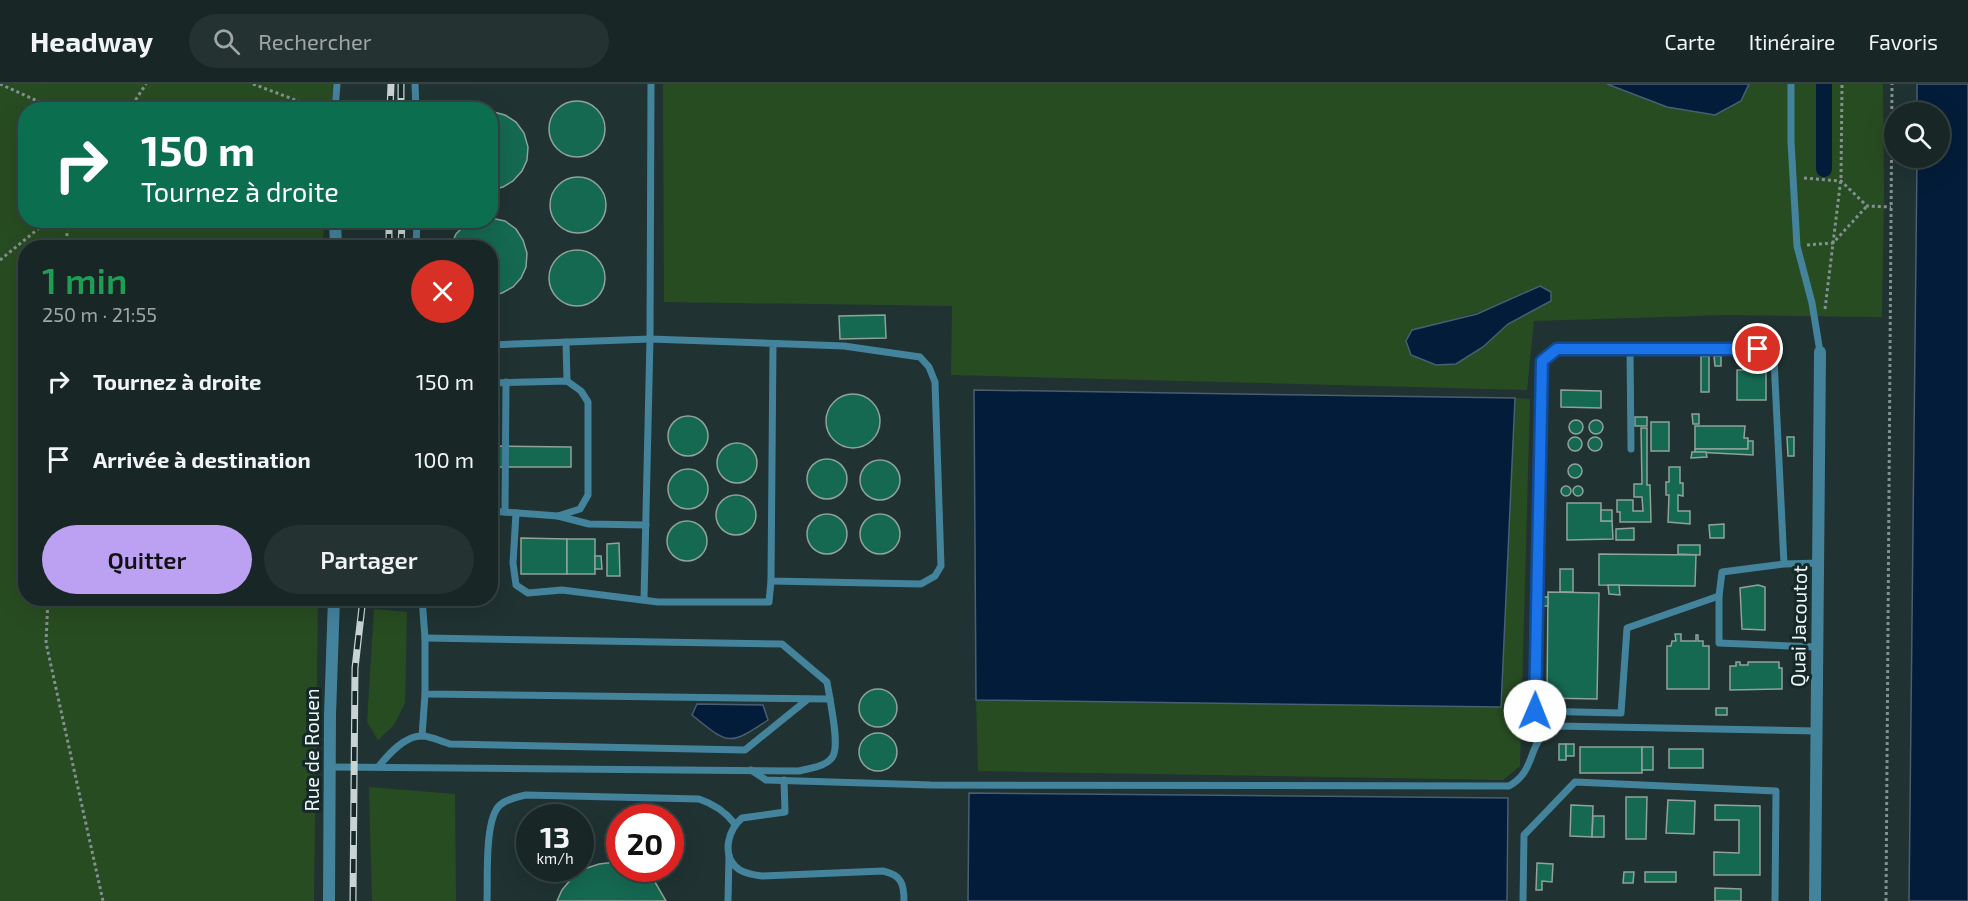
<!DOCTYPE html>
<html lang="fr">
<head>
<meta charset="utf-8">
<style>
	body { margin:0; font-family:"Exo 2",sans-serif; background:#253232; color:#f1f3f6; height:100vh; display:flex; flex-direction:column; font-size:22px; white-space:nowrap }
	* { box-sizing:border-box; margin:0 }
	p { font-size:20px; color:#9fa5a7 }
	.icon { flex:none; width:33px; height:33px; fill:none; stroke:currentColor; stroke-width:2; stroke-linecap:round; stroke-linejoin:round }
	.map { position:relative; flex:1; overflow:hidden }
	.panel { position:absolute; left:18px; top:156px; width:480px; height:366px; display:flex; flex-direction:column; background:#182626; border-radius:24px; box-shadow:0 6px 24px #0002,0 0 0 2px #364343 }
	.panel>* { flex:none }
	.banner { position:absolute; left:18px; top:18px; width:480px; height:126px; border-radius:24px; box-shadow:0 6px 24px #0002,0 0 0 2px #364343; background:#0b6e4f; color:#fff; overflow:hidden }
	.fabs { position:absolute; left:1884px; top:18px; display:grid; gap:12px }
	.fabs a { display:grid; place-items:center; width:66px; height:66px; border-radius:50%; background:#182626; box-shadow:0 6px 24px #0002,0 0 0 2px #364343; font-size:30px }
	.speed { position:absolute; left:516px; top:720px; display:flex; gap:12px; font-size:30px; font-weight:700; text-align:center }
	.speed>* { display:grid; place-content:center; width:78px; height:78px; border-radius:50%; background:#182626; box-shadow:0 6px 24px #0002,0 0 0 2px #364343; line-height:1 }
	.speed small { font-size:15px; font-weight:400 }
	.speed .limit { border:9px solid #d22; background:#fff; color:#111 }
	.pin { position:absolute; display:grid; place-items:center; width:51px; height:51px; color:#fff; margin:-26px; border:3px solid #fff; border-radius:50%; box-shadow:0 2px 6px #0007 }
	.me { position:absolute; width:66px; margin:-33px; rotate:1deg; stroke-linejoin:round; filter:drop-shadow(0 0 4px #0008) }
	.turn { display:flex; align-items:center; gap:21px; height:126px; padding:0 24px; font-size:27px }
	.turn .icon { width:78px; height:78px; stroke-width:2.5 }
	.turn b { display:block; font-size:42px; line-height:51px }
	.round { display:grid; place-items:center; flex:none; width:63px; height:63px; border-radius:32px; background:#253232 }
	.headline { display:flex; align-items:center; justify-content:space-between; height:102px; padding:0 24px }
	h1 { font-size:36px; font-weight:600; line-height:45px; color:#1e9e55 }
	.button { display:flex; gap:12px; margin-top:auto; padding:12px 24px }
	.button a { flex:1; height:69px; border-radius:36px; background:#bca0f2; color:#111; font-size:24px; font-weight:600; line-height:69px; text-align:center }
	.button a+a { background:#253232; color:#f1f3f6 }
	ul { padding:0; list-style:none }
	li { display:flex; align-items:center; gap:18px; height:78px; padding:0 24px }
	li div { flex:1 }
	li b { display:block; font-size:22px }
	li em { font-style:normal }
	header { display:flex; align-items:center; gap:36px; box-sizing:border-box; height:84px; padding:0 30px; background:#182626; border-bottom:2px solid #364343 }
	header strong { font-size:28px }
	nav { display:flex; gap:33px; margin-inline-start:auto; font-size:21px }
	.search { width:420px; height:54px; background:#253232; display:flex; align-items:center; gap:15px; box-sizing:border-box; padding:0 21px; border-radius:33px; color:#9fa5a7; font-size:22px }
	.map>svg:first-child { display:block }
	.green { fill:#284c21; fill-rule:evenodd }
	.water { fill:#031c39; stroke:#495e72; stroke-width:1.5 }
	.lines { fill:none; stroke-linecap:round; stroke-linejoin:round }
	.canal { stroke:#031c39; stroke-width:16 }
	.building { fill:#156951; stroke:#90a29a; stroke-width:1.5 }
	.path { stroke:#829091; stroke-width:3; stroke-dasharray:3 3; stroke-linecap:butt }
	.service { stroke:#44839c; stroke-width:7 }
	.minor { stroke:#44839c; stroke-width:12 }
	.rail-casing { stroke:#c8d3d4; stroke-width:7 }
	.rail { stroke:#162828; stroke-width:4.5; stroke-dasharray:14; stroke-linecap:butt }
	.route-casing { stroke:#114b97; stroke-width:15 }
	.route { stroke:#1a73e8; stroke-width:10 }
	.labels { text-anchor:middle; dominant-baseline:central; stroke-width:6; stroke-linejoin:round; paint-order:stroke }
	.street-label { font-size:20px; fill:#edf7f8; stroke:#162828 }
</style>
</head>
<body>
<header>
<strong>Headway</strong>
<div class="search"><svg class="icon" aria-label="search" viewBox="0 0 24 24"><circle cx="10" cy="10" r="6"/><path d="M15 15l6 6"/></svg>Rechercher</div>
<nav><a>Carte</a><a>Itinéraire</a><a>Favoris</a></nav>
</header>
<div class="map">
<svg width="1968" height="817" viewBox="0 0 1968 817">
	<rect width="100%" height="100%" fill="#203232"/>
	<g class="green">
		<polygon points="0,0 333,0 331,25 26,26 26,136 324,137 323,163 26,164 26,514 318,515 314,817 0,817"/>
		<path d="M663,0H1883L1884,112L1882,233L1727,231L1534,237L1527,306L951,291L952,222L664,218ZM1482,227L1529,228L1508,240L1483,263L1413,246Z"/>
		<polygon points="1515,314 1530,315 1520,682 1503,696 978,687 976,616 1500,623"/>
		<polygon points="374,525 407,528 405,619 394,641 378,656 367,638"/>
		<polygon points="369,703 455,710 456,817 372,817"/>
	</g>
	<g class="water">
		<polygon points="1607,0 1749,0 1741,17 1715,31 1667,23"/>
		<polygon points="1917,0 1968,0 1968,817 1909,817 1917,74 1940,74 1940,28 1917,28"/>
		<polygon points="1540,202 1551,208 1551,217 1508,240 1483,263 1456,280 1436,281 1411,271 1406,257 1412,246 1477,230"/>
		<polygon points="974,306 1515,314 1501,623 976,616"/>
		<path d="M697,620L763,621L768,636C728,663 728,660 692,631Z"/>
		<polygon points="969,709 1508,714 1507,817 968,817"/>
	</g>
	<g class="lines">
		<polyline class="canal" points="1824,0 1824,85"/>
	</g>
	<g class="building">
		<circle cx="577" cy="45" r="28"/>
		<polygon points="490,27 505,31 516,38 524,49 528,63 527,76 522,87 513,97 503,103 491,106"/>
		<circle cx="578" cy="121" r="28"/>
		<polygon points="491,134 505,137 516,145 523,156 527,169 526,183 521,194 513,203 502,209 490,212 490,164 450,164 456,150 465,141 474,136 490,136"/>
		<circle cx="577" cy="194" r="28"/>
		<polygon points="885,231 886,254 840,255 839,232"/>
		<rect x="1701" y="272" width="8" height="36"/>
		<polygon points="1714,272 1721,272 1721,282 1715,282"/>
		<rect x="1737" y="286" width="29" height="30"/>
		<polygon points="1561,306 1601,307 1601,324 1561,323"/>
		<circle cx="853" cy="337" r="27"/>
		<polygon points="1692,330 1699,330 1699,340 1693,340"/>
		<circle cx="688" cy="352" r="20"/>
		<rect x="1635" y="333" width="12" height="9"/>
		<circle cx="1596" cy="343" r="7"/>
		<circle cx="1576" cy="343" r="7"/>
		<rect x="1651" y="338" width="18" height="29"/>
		<polygon points="1695,342 1745,342 1744,354 1748,354 1748,365 1695,365"/>
		<polygon points="1641,344 1647,344 1647,401 1650,401 1651,438 1620,438 1620,428 1617,428 1617,416 1633,416 1633,427 1643,427 1642,413 1634,413 1634,400 1642,400"/>
		<circle cx="1575" cy="360" r="7"/>
		<circle cx="1595" cy="360" r="7"/>
		<polygon points="1787,353 1794,353 1794,372 1788,372"/>
		<polygon points="1748,357 1753,357 1753,371 1695,368 1695,365 1748,365"/>
		<circle cx="737" cy="379" r="20"/>
		<polygon points="490,362 571,363 571,383 490,383"/>
		<polygon points="1692,368 1706,368 1707,373 1691,374"/>
		<circle cx="827" cy="395" r="20"/>
		<circle cx="880" cy="396" r="20"/>
		<circle cx="1575" cy="387" r="7"/>
		<polygon points="1669,383 1680,383 1680,399 1683,399 1683,412 1678,411 1678,427 1690,427 1690,440 1668,438 1669,411 1666,411 1666,398 1669,398"/>
		<circle cx="688" cy="405" r="20"/>
		<circle cx="1566" cy="407" r="5"/>
		<circle cx="1578" cy="407" r="5"/>
		<circle cx="736" cy="431" r="20"/>
		<polygon points="1567,419 1601,419 1601,437 1612,437 1613,455 1567,456"/>
		<rect x="1601" y="426" width="11" height="11"/>
		<circle cx="880" cy="450" r="20"/>
		<circle cx="827" cy="450" r="20"/>
		<circle cx="687" cy="457" r="20"/>
		<polygon points="1724,440 1724,454 1710,454 1709,441"/>
		<polygon points="1634,444 1634,456 1616,456 1616,445"/>
		<polygon points="521,454 567,455 567,490 521,490"/>
		<rect x="567" y="455" width="28" height="35"/>
		<polygon points="619,459 620,492 607,492 607,460"/>
		<polygon points="1678,461 1700,461 1700,471 1678,470"/>
		<polygon points="1599,470 1696,471 1695,502 1599,501"/>
		<polygon points="595,472 601,472 602,485 595,485"/>
		<rect x="1560" y="485" width="13" height="23"/>
		<polygon points="1608,501 1619,501 1620,511 1609,510"/>
		<polygon points="1758,501 1765,503 1765,546 1742,545 1740,504"/>
		<polygon points="1548,508 1599,509 1597,615 1547,614"/>
		<rect x="1540" y="513" width="8" height="9"/>
		<polygon points="1675,550 1681,550 1681,557 1696,557 1696,551 1698,551 1698,557 1703,557 1703,562 1709,562 1709,605 1667,605 1667,562 1671,562 1672,557 1676,557"/>
		<polygon points="1736,578 1740,578 1740,581 1748,581 1748,578 1779,578 1779,584 1782,584 1782,605 1730,606 1730,582 1736,582"/>
		<circle cx="878" cy="624" r="19"/>
		<rect x="1716" y="624" width="11" height="7"/>
		<circle cx="878" cy="668" r="19"/>
		<rect x="1559" y="660" width="7" height="16"/>
		<rect x="1566" y="660" width="8" height="12"/>
		<rect x="1580" y="663" width="62" height="26"/>
		<rect x="1642" y="663" width="11" height="23"/>
		<rect x="1669" y="665" width="34" height="19"/>
		<polygon points="1626,713 1647,713 1646,755 1626,755"/>
		<polygon points="1668,716 1695,717 1694,750 1666,749"/>
		<polygon points="1571,721 1593,722 1592,753 1570,752"/>
		<polygon points="1715,721 1760,722 1760,791 1714,791 1714,768 1739,769 1739,736 1715,736"/>
		<polygon points="1593,732 1604,732 1604,753 1592,753"/>
		<polygon points="616,778 620,779 620,784 636,784 646,789 655,798 666,817 557,817 562,806 572,794 584,785 599,780"/>
		<polygon points="1537,779 1553,780 1552,798 1542,797 1542,806 1536,806"/>
		<polygon points="1624,788 1634,788 1633,799 1623,799"/>
		<rect x="1645" y="788" width="31" height="10"/>
		<polygon points="1715,804 1741,805 1741,817 1715,817"/>
	</g>
	<g class="lines">
		<g class="path">
			<polyline points="0,0 57,26"/>
			<polyline points="253,0 322,26"/>
			<polyline points="129,26 146,0"/>
			<polyline points="1804,94 1841,97 1867,122 1891,123"/>
			<polyline points="1807,161 1833,159 1867,122"/>
			<polyline points="66,164 68,136"/>
			<polyline points="0,176 49,136"/>
			<polyline points="1825,225 1841,94 1842,0"/>
			<polyline points="48,514 46,559 103,817"/>
			<polyline points="1886,817 1892,0"/>
		</g>
		<g class="service">
			<polyline points="415,0 416,26"/>
			<polyline points="1791,0 1791,58 1797,162 1812,219 1820,268"/>
			<polyline points="335,26 337,0"/>
			<polyline points="416,164 417,136"/>
			<polyline points="566,258 567,297"/>
			<polyline points="490,261 650,255 651,0"/>
			<polyline points="1630,265 1631,365"/>
			<polyline points="490,299 567,297 581,307 588,318 588,411 580,425 558,432 490,427"/>
			<polyline points="505,428 506,298"/>
			<polyline points="516,429 513,479 516,501 528,509 562,506 658,518 769,518 771,497"/>
			<polyline points="558,432 589,440 646,441"/>
			<polyline points="1784,480 1774,275 1759,265 1556,265 1542,277 1535,627 1621,629 1627,544 1719,512 1722,488 1784,480 1819,479"/>
			<polyline points="1719,512 1719,559 1817,563"/>
			<polyline points="644,516 650,255 844,262 920,273 929,283 935,298 941,482 935,492 921,500 771,497 773,260"/>
			<polyline points="425,554 782,560 827,598 830,615"/>
			<polyline points="422,652 425,610"/>
			<path d="M379,682C388,671 405,651 422,652C431,652 442,658 450,660L745,666L808,615"/>
			<path d="M331,683L799,687C810,684 827,683 833,672C839,661 832,628 830,615L425,610V554L422,514"/>
			<path d="M751,686L766,696L931,701L1509,702C1540,684 1524,656 1557,642L1817,647"/>
			<path d="M784,696L785,728L742,734C729,745 722,768 735,782C741,789 753,791 762,792L883,787C901,791 904,799 904,817"/>
			<path d="M487,817C488,796 484,735 500,721C507,715 517,713 526,711L699,715C714,720 725,727 735,740"/>
			<polyline points="728,817 729,772"/>
			<polyline points="1523,817 1524,751 1575,698 1776,707 1775,817"/>
		</g>
		<g class="minor">
			<polyline points="335,136 336,164"/>
			<polyline points="329,817 330,631 334,514"/>
			<polyline points="1815,817 1820,268"/>
		</g>
		<g class="rail-casing">
			<g id="rail">
				<polyline points="401,0 401,26"/>
				<polyline points="390,26 391,0"/>
				<polyline points="389,164 389,136"/>
				<polyline points="401,164 402,136"/>
				<polyline points="353,817 355,584 363,514"/>
			</g>
		</g>
		<use href="#rail" class="rail"/>
	</g>
	<g class="lines">
		<g class="route-casing">
			<polyline id="route" points="1535,627 1542,277 1557,265 1758,265"/>
		</g>
		<use href="#route" class="route"/>
	</g>
	<g class="labels">
		<g class="street-label">
			<text transform="translate(1798 542) rotate(-89)">Quai Jacoutot</text>
			<text transform="translate(311 666) rotate(-90)">Rue de Rouen</text>
		</g>
	</g>
</svg>
<div class="fabs">
<a><svg class="icon" aria-label="search" viewBox="0 0 24 24"><circle cx="10" cy="10" r="6"/><path d="M15 15l6 6"/></svg></a>
</div>
<div class="speed"><div>13<small>km/h</small></div><div class="limit">20</div></div>
<div class="pin" style="left:1758px;top:265px;background:#d93025"><svg class="icon" aria-label="arrive" viewBox="0 0 24 24"><path d="M6 21V4h12l-3 4 3 4H6"/></svg></div>
<svg class="me" style="left:1535px;top:627px" viewBox="-20 -20 40 40"><circle r="19" fill="#fff"/><path d="M0-13L10 11 0 6-10 11z" fill="#1a73e8"/></svg>
<div class="banner">
<div class="turn"><svg class="icon" aria-label="right" viewBox="0 0 24 24"><path d="M7 20v-9h11M14 6l5 5-5 5"/></svg><div><b>150 m</b>Tournez à droite</div></div>
</div>
<section class="panel">
<div class="headline"><div><h1>1 min</h1><p>250 m · 21:55</p></div><a class="round" style="background:#d93025;color:#fff"><svg class="icon" aria-label="close" viewBox="0 0 24 24"><path d="M6 6l12 12M18 6L6 18"/></svg></a></div>
<ul>
<li><svg class="icon" aria-label="right" viewBox="0 0 24 24"><path d="M7 20v-9h11M14 6l5 5-5 5"/></svg><div><b>Tournez à droite</b></div><em>150 m</em></li>
<li><svg class="icon" aria-label="arrive" viewBox="0 0 24 24"><path d="M6 21V4h12l-3 4 3 4H6"/></svg><div><b>Arrivée à destination</b></div><em>100 m</em></li>
</ul>
<div class="button"><a>Quitter</a><a>Partager</a></div>
</section>
</div>
</body>
</html>
